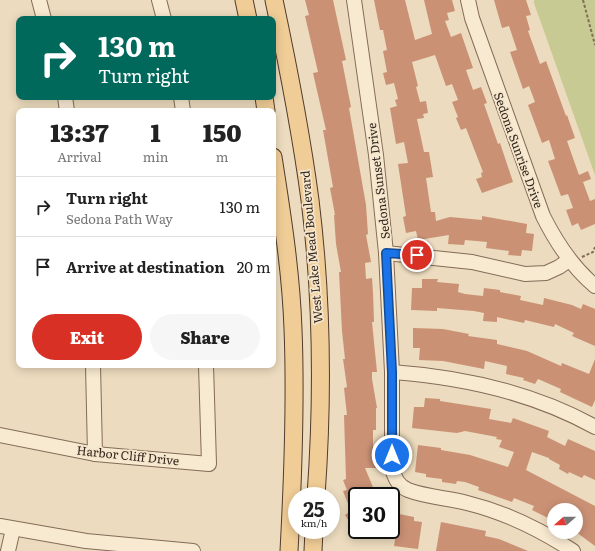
<!DOCTYPE html>
<html lang="en">
<head>
<meta charset="utf-8">
<style>
	body { margin:0; font-family:Literata,serif; background:#f6f6f6; color:#222; height:100vh; display:flex; flex-direction:column; font-size:15px; white-space:nowrap }
	* { box-sizing:border-box; margin:0 }
	p { font-size:13px; color:#767676 }
	.icon { flex:none; width:22px; height:22px; fill:none; stroke:currentColor; stroke-width:2; stroke-linecap:round; stroke-linejoin:round }
	.map { position:relative; flex:1; overflow:hidden }
	.side { position:absolute; left:16px; top:108px; width:260px; height:260px; display:flex; flex-direction:column; background:#fff; border-radius:8px; box-shadow:0 2px 10px #0003 }
	.side>* { flex:none }
	.banner { position:absolute; left:16px; top:16px; width:260px; height:84px; border-radius:8px; box-shadow:0 2px 10px #0003; background:#00695c; color:#fff; overflow:hidden }
	.needle { width:26px; rotate:249deg }
	.buttons { position:absolute; left:547px; top:503px; display:grid; gap:8px }
	.buttons a { display:grid; place-items:center; width:36px; height:36px; border-radius:50%; background:#fff; box-shadow:0 2px 10px #0003; font-size:20px }
	.speed { position:absolute; left:288px; top:487px; display:flex; gap:8px; font-size:20px; font-weight:700; text-align:center }
	.speed>* { display:grid; place-content:center; width:52px; height:52px; border-radius:50%; background:#fff; box-shadow:0 2px 10px #0003; line-height:1 }
	.speed small { font-size:10px; font-weight:400 }
	.speed .limit { border:2px solid #111; border-radius:6px; background:#fff; color:#111 }
	.pin { position:absolute; display:grid; place-items:center; width:34px; height:34px; color:#fff; margin:-17px; border:2px solid #fff; border-radius:50%; box-shadow:0 1px 4px #0007 }
	.me { position:absolute; width:44px; margin:-22px; rotate:0deg; stroke-linejoin:round; filter:drop-shadow(0 0 3px #0008) }
	.turn { display:flex; align-items:center; gap:14px; height:84px; padding:0 16px; font-size:18px }
	.turn .icon { width:52px; height:52px; stroke-width:2.5 }
	.turn b { display:block; font-size:28px; line-height:34px }
	.eta { display:flex; justify-content:space-evenly; align-items:center; height:68px; text-align:center }
	.eta b { font-size:24px; font-weight:800; line-height:28px }
	.button { display:flex; gap:8px; margin-top:auto; padding:8px 16px }
	.button a { flex:1; height:46px; border-radius:24px; background:#d93025; color:#fff; font-size:16px; font-weight:800; line-height:46px; text-align:center }
	.button a+a { background:#f6f6f6; color:#222 }
	ul { padding:0; list-style:none }
	li { display:flex; align-items:center; gap:12px; height:60px; padding:0 16px; border-top:1px solid #e0e0e0 }
	li div { flex:1 }
	li b { display:block; font-size:15px }
	li em { font-style:normal }
	.map>svg:first-child { display:block }
	.green { fill:#c7ca93 }
	.building { fill:#ca9175 }
	.lines { fill:none; stroke-linecap:round; stroke-linejoin:round }
	.minor-casing { stroke:#846c57; stroke-width:16 }
	.major-casing { stroke:#513b2c; stroke-width:19 }
	.path { stroke:#846c57; stroke-width:2; stroke-dasharray:3 2; stroke-linecap:butt }
	.minor { stroke:#f8e9d1; stroke-width:14 }
	.major { stroke:#f0cd96; stroke-width:17 }
	.route-casing { stroke:#114b97; stroke-width:10 }
	.route { stroke:#1a73e8; stroke-width:7 }
	.labels { text-anchor:middle; dominant-baseline:central; stroke-width:3.5; stroke-linejoin:round; paint-order:stroke }
	.street-label { font-size:12px; fill:#34251c; stroke:#f4e6cd }
</style>
</head>
<body>
<div class="map">
<svg width="595" height="551" viewBox="0 0 595 551">
	<rect width="100%" height="100%" fill="#ecdbbe"/>
	<polygon class="green" points="534,0 595,0 595,175 534,3"/>
	<g class="building">
		<polygon points="305,0 333,0 346,60 342,61 351,107 349,108 366,205 368,234 366,235 371,262 365,263 366,279 372,278 373,293 374,322 372,322 377,372 372,372 372,379 377,408 376,408 376,430 373,430 373,453 376,453 376,468 365,468 375,492 364,496 357,496 357,534 345,515 351,511 343,491 347,490 343,480 346,479 344,415 347,415 344,388 347,387 343,359 345,359 342,331 339,272 341,272 336,244 334,215 335,215 330,188 333,187 323,130 326,130 313,73 318,72 305,16 309,15"/>
		<polygon points="374,0 405,0 415,40 432,34 424,0 452,0 455,11 447,13 449,20 445,21 451,37 461,33 473,68 466,70 473,90 481,87 487,103 484,104 498,144 500,143 513,182 482,193 476,179 482,177 481,173 483,172 466,128 461,130 456,118 458,117 452,102 458,100 452,84 446,86 435,55 412,62 418,86 416,87 420,102 426,101 428,113 423,114 424,118 417,119 424,152 429,152 433,177 426,178 431,212 435,212 436,221 450,217 482,220 482,216 527,224 526,233 534,234 532,251 522,250 521,256 508,255 509,251 486,248 487,242 465,240 464,245 448,244 449,235 418,240 416,231 406,233 403,217 406,216 398,164 408,163 404,142 396,144 390,108 397,106 395,100 398,99 394,83 386,85 383,73 387,72 383,51 387,50 383,30 380,30"/>
		<polygon points="494,0 526,0 531,15 526,16 530,30 528,31 540,64 546,61 566,116 567,115 575,138 567,141 579,175 588,171 591,179 583,182 590,201 595,199 595,224 581,230 578,223 572,226 566,210 573,208 568,194 561,196 548,161 555,159 549,140 542,143 528,105 535,102 529,86 523,89 510,52 517,50 509,26 502,28"/>
		<polygon points="422,279 438,279 437,282 459,284 458,292 465,294 483,296 484,288 500,290 500,292 521,296 520,300 543,305 544,298 572,305 581,309 583,304 595,309 595,346 572,336 574,333 555,324 554,327 525,320 524,323 497,317 497,322 483,321 484,313 474,311 437,308 437,311 411,310 412,288 422,288"/>
		<polygon points="413,328 443,329 469,334 468,336 497,340 497,344 527,351 561,366 562,363 589,374 595,359 595,400 592,407 560,392 561,389 538,379 535,384 523,380 524,378 506,374 507,366 485,361 484,369 443,361 419,360 420,348 413,348"/>
		<polygon points="425,398 440,399 440,401 491,409 489,419 511,423 513,418 549,431 547,437 565,446 568,439 595,451 595,480 584,475 582,478 569,472 568,474 559,469 560,465 549,459 549,458 532,452 526,470 595,506 595,546 576,532 576,510 554,510 554,521 532,510 534,506 514,498 512,502 478,490 479,487 465,482 457,481 456,484 442,482 442,479 426,477 426,474 415,472 418,445 441,448 441,450 470,455 508,467 514,452 499,447 502,440 496,439 497,437 465,431 457,433 412,428 414,407 424,407"/>
		<polygon points="399,514 414,517 414,521 422,522 418,549 394,546"/>
		<polygon points="441,522 486,531 485,536 499,539 528,551 436,551"/>
	</g>
	<g class="lines">
		<g class="minor-casing">
			<g id="minor">
				<polyline points="39,0 44,19"/>
				<polyline points="159,0 164,19"/>
				<path d="M354,0L376,155L386,253L392,372V469C395,478 398,486 408,490C426,497 448,498 467,503C504,512 541,530 573,551"/>
				<path d="M468,0L472,18L543,216C556,242 572,267 595,286"/>
				<polyline points="65,97 67,111"/>
				<polyline points="181,97 183,111"/>
				<polyline points="386,253 472,262 525,274 546,273 559,267 569,260"/>
				<polyline points="93,365 95,454"/>
				<path d="M392,372C461,377 534,393 595,427"/>
				<polyline points="0,435 95,454 209,464 206,365"/>
				<polyline points="0,526 86,541 193,551"/>
				<polyline points="8,551 13,529"/>
			</g>
		</g>
		<g class="major-casing">
			<g id="major">
				<polyline points="244,0 248,19"/>
				<path d="M274,0C288,66 301,132 310,200C322,297 323,399 316,496"/>
				<polyline points="264,97 266,111"/>
				<path d="M273,157C282,214 291,272 293,329C296,403 293,477 289,551"/>
				<polyline points="313,551 314,530"/>
			</g>
		</g>
		<g class="path">
			<polyline points="583,0 595,45"/>
			<polyline points="582,257 593,252 595,247"/>
		</g>
		<use href="#minor" class="minor"/>
		<use href="#major" class="major"/>
	</g>
	<g class="lines">
		<g class="route-casing">
			<polyline id="route" points="392,455 392,372 386,253 417,255"/>
		</g>
		<use href="#route" class="route"/>
	</g>
	<g class="labels">
		<g class="street-label">
			<text transform="translate(519 150) rotate(70)">Sedona Sunrise Drive</text>
			<text transform="translate(378 181) rotate(-97)">Sedona Sunset Drive</text>
			<text transform="translate(311 247) rotate(-95)">West Lake Mead Boulevard</text>
			<text transform="translate(128 455) rotate(6)">Harbor Cliff Drive</text>
		</g>
	</g>
</svg>
<div class="buttons">
<a><svg class="needle" viewBox="-14 -14 28 28"><path d="M0-13l5 13h-10z" fill="#e53935"/><path d="M0 13l5-13h-10z" fill="#767676"/></svg></a>
</div>
<div class="speed"><div>25<small>km/h</small></div><div class="limit">30</div></div>
<div class="pin" style="left:417px;top:255px;background:#d93025"><svg class="icon" aria-label="arrive" viewBox="0 0 24 24"><path d="M6 21V4h12l-3 4 3 4H6"/></svg></div>
<svg class="me" style="left:392px;top:455px" viewBox="-20 -20 40 40"><circle r="17" fill="#1a73e8" stroke="#fff" stroke-width="3"/><path d="M0-11L8 9 0 5-8 9z" fill="#fff"/></svg>
<div class="banner">
<div class="turn"><svg class="icon" aria-label="right" viewBox="0 0 24 24"><path d="M7 20v-9h11M14 6l5 5-5 5"/></svg><div><b>130 m</b>Turn right</div></div>
</div>
<section class="side">
<div class="eta">
<div><b>13:37</b><p>Arrival</p></div>
<div><b>1</b><p>min</p></div>
<div><b>150</b><p>m</p></div>
</div>
<ul>
<li><svg class="icon" aria-label="right" viewBox="0 0 24 24"><path d="M7 20v-9h11M14 6l5 5-5 5"/></svg><div><b>Turn right</b><p>Sedona Path Way</p></div><em>130 m</em></li>
<li><svg class="icon" aria-label="arrive" viewBox="0 0 24 24"><path d="M6 21V4h12l-3 4 3 4H6"/></svg><div><b>Arrive at destination</b></div><em>20 m</em></li>
</ul>
<div class="button"><a>Exit</a><a>Share</a></div>
</section>
</div>
</body>
</html>
